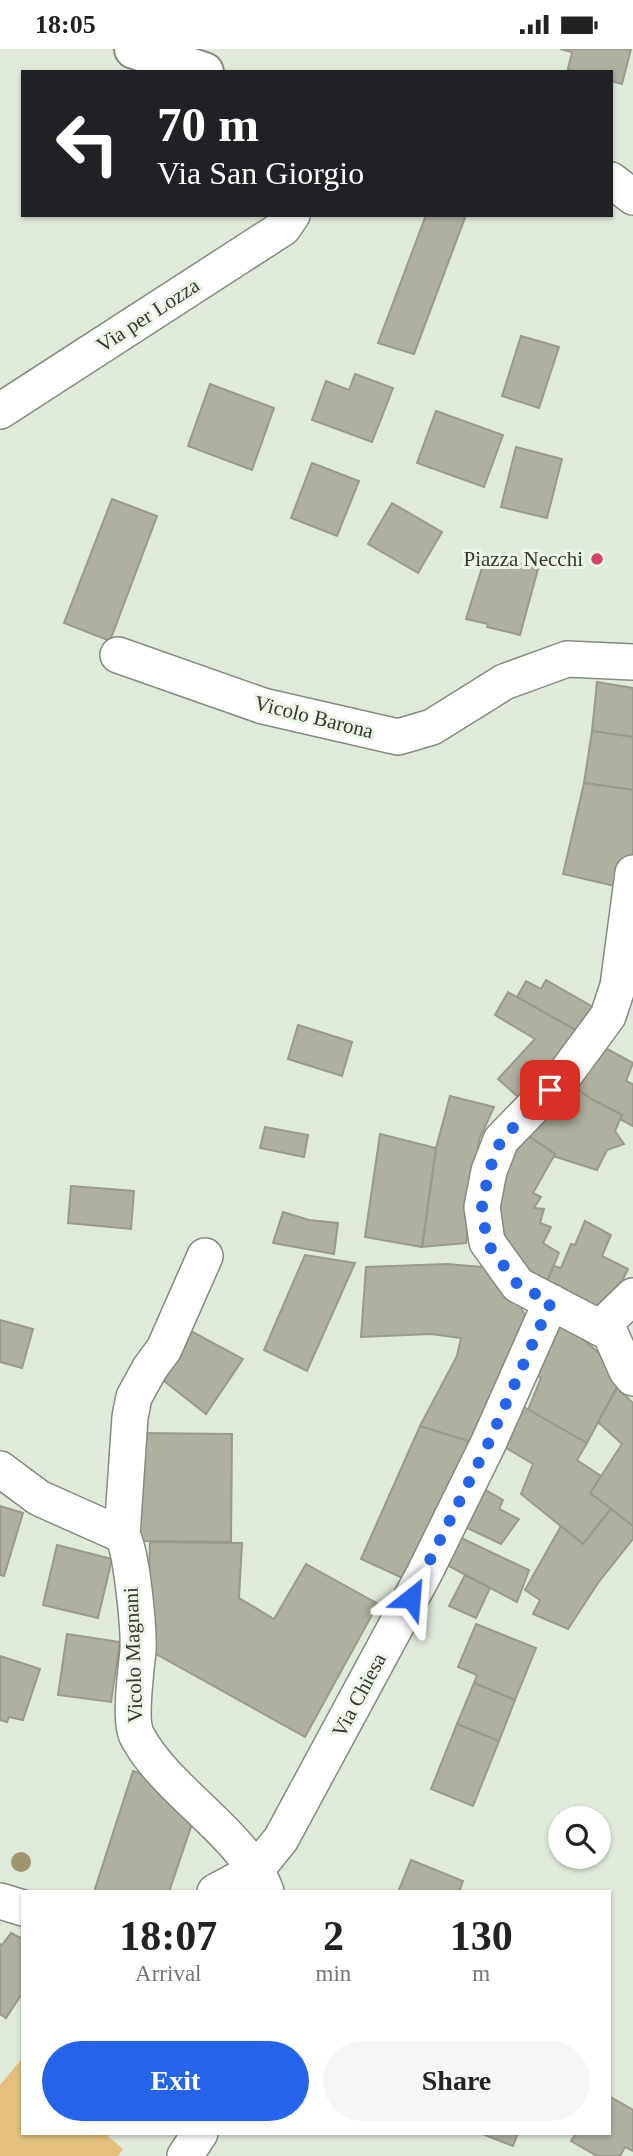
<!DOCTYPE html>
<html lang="en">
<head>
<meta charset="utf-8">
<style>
	body { margin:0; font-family:Georgia,serif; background:#f6f6f6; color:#222; height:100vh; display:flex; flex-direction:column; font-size:26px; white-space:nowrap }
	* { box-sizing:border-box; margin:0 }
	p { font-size:23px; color:#767676 }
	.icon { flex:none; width:38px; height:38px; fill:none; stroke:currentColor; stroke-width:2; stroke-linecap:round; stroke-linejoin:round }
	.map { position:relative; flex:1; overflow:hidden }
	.side { position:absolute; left:21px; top:1841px; width:590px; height:245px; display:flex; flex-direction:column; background:#fff; border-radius:0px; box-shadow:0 2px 5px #0004 }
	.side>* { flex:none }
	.guide { position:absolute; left:21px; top:21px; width:592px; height:147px; border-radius:0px; box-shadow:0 2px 5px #0004; background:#202124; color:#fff; overflow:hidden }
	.tools { position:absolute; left:548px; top:1757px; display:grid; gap:14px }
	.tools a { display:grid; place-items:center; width:63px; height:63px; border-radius:50%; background:#fff; box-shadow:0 2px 5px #0004; font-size:35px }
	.pin { position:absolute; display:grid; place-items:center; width:60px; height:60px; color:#fff; margin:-30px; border-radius:14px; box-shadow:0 4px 10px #0006 }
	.me { position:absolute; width:77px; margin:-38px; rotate:28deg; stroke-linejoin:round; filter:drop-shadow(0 0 5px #0008) }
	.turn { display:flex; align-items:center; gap:24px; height:147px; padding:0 21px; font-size:32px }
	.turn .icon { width:91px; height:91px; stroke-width:2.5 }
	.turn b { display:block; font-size:49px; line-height:60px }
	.eta { display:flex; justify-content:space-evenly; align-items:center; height:119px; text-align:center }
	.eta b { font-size:42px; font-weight:600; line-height:49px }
	.button { display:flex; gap:14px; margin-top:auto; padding:14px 21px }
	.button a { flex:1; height:80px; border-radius:42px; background:#2563eb; color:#fff; font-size:28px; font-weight:600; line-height:80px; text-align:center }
	.button a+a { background:#f6f6f6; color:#222 }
	.status { display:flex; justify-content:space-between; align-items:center; height:49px; padding:0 35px; background:#fff; direction:ltr }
	.status svg { height:19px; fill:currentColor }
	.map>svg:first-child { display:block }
	.green { fill:#e3c07b }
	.building { fill:#afb0a0; stroke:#999a8b; stroke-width:2 }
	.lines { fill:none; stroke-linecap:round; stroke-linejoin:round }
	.street-casing { stroke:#838c7f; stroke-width:38 }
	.secondary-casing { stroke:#838c7f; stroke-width:42 }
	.street { stroke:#fff; stroke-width:35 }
	.secondary { stroke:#fff; stroke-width:38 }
	.tree { fill:#9f956e }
	.route { stroke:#2563eb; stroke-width:12; stroke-dasharray:0 21.6 }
	.poi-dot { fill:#d24470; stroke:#edf7e9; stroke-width:2.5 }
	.labels { text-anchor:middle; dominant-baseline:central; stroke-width:6; stroke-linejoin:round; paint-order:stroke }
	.street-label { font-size:21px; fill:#343832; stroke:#edf7e9 }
	.poi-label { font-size:21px; fill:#343832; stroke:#edf7e9; text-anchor:end }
</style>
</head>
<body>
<div class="status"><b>18:05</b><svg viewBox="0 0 49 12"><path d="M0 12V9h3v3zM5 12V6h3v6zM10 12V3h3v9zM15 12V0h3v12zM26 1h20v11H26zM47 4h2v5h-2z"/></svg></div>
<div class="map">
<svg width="633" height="2107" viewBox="0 0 633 2107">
	<rect width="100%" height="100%" fill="#e0eadb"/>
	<polygon class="green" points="20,2012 23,2014 23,2084 104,2084 123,2100 118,2107 0,2107 0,2036"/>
	<g class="building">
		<polygon points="560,0 631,0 622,35 611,32 611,23 577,23 568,20 572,3"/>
		<polygon points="426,166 466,166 414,305 378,294"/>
		<polygon points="521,287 559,298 539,359 502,347"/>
		<polygon points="355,325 393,339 372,393 312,371 326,332 349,341"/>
		<polygon points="210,335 274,359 252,421 188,397"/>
		<polygon points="436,362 503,386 484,438 417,414"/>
		<polygon points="516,398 562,410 547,469 501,458"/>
		<polygon points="312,414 359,432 337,487 291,469"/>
		<polygon points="112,450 157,467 110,592 64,574"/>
		<polygon points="392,454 442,483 418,524 368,495"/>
		<polygon points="486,506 538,520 520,586 487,578 488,575 466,570"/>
		<polygon points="597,633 633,639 633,688 592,682"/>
		<polygon points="592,682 633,688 633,741 584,734"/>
		<polygon points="584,734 633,741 633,803 628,840 563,825"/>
		<polygon points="546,931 600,962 588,988 517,948 526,932 541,940"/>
		<polygon points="508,943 588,988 527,1056 498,1030 535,990 495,966"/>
		<polygon points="298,976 352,993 342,1027 288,1010"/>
		<polygon points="598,995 633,1014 626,1032 633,1035 633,1077 620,1070 622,1066 591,1050 572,1036"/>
		<polygon points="567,1032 591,1050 622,1066 615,1082 624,1095 607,1101 597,1121 553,1107 555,1105 524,1084"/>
		<polygon points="450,1047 494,1058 479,1091 466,1194 422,1198 436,1099"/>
		<polygon points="265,1078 308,1086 304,1108 260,1099"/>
		<polygon points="524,1084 555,1105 533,1144 541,1148 534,1159 544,1160 540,1174 551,1178 543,1194 559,1204 543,1242 491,1168 513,1096"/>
		<polygon points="380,1085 436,1099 422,1198 365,1188"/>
		<polygon points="71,1137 134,1142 131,1180 68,1174"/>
		<polygon points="283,1163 309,1171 338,1174 334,1205 273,1194"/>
		<polygon points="585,1172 611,1186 602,1207 628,1220 603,1271 543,1242 554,1217 561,1219 571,1195 575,1196"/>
		<polygon points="305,1206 355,1214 307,1322 264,1301"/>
		<polygon points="447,1215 494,1219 514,1242 531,1281 484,1397 420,1377 457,1307 461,1289 431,1285 361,1288 366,1218"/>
		<polygon points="555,1267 624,1325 587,1394 528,1361 541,1329 527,1321"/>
		<polygon points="0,1271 33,1280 22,1319 0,1313"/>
		<polygon points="189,1281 243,1310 206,1365 159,1328"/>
		<polygon points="617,1339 633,1354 633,1477 590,1444 622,1395 598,1373"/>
		<polygon points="515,1353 587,1394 577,1411 601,1427 590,1444 611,1460 583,1495 521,1445 533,1415 496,1393"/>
		<polygon points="420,1377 484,1397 409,1532 361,1510"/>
		<polygon points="140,1384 232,1385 231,1493 139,1492"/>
		<polygon points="480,1438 503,1451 499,1460 519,1470 501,1495 461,1476"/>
		<polygon points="0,1457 23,1464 4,1527 0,1526"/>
		<polygon points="611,1460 633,1477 633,1490 598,1534 568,1580 533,1565 540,1551 525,1541 561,1477 583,1495"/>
		<polygon points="457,1487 529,1521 517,1553 445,1515"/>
		<polygon points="150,1493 242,1494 239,1549 274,1570 306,1515 378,1555 305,1688 147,1600"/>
		<polygon points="57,1496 112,1510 98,1569 43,1556"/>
		<polygon points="465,1526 490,1539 476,1569 449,1557"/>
		<polygon points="476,1575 536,1599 515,1651 474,1634 477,1626 458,1618"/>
		<polygon points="67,1585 120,1593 111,1653 58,1646"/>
		<polygon points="0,1607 40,1620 23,1671 9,1668 7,1673 0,1671"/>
		<polygon points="474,1634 515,1651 499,1692 457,1675"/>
		<polygon points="457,1675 499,1692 473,1757 431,1740"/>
		<polygon points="133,1722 154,1729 195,1766 169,1843 94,1843"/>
		<polygon points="411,1811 463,1832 459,1843 398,1843"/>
		<polygon points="11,1884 23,1890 23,1943 6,1969 0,1965 0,1895 2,1896"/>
		<polygon points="609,2047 633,2061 633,2102 625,2098 620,2107 597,2107 571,2092 576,2084 609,2084"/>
		<polygon points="480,2084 518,2084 513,2097"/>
	</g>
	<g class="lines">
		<g class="street-casing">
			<g id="street">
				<polyline points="611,131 633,148"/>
				<polyline points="0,362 283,179 292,166"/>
				<polyline points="118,606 263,657 398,688 432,678 504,633 567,610 633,613"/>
				<polyline points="633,824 618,937 608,967 566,1024 501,1091 489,1122 482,1158 487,1193 518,1236 610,1284 627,1322 633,1329"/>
				<polyline points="600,1279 633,1247"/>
				<path d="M0,1420L39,1449L122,1486C132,1502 139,1581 138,1602C136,1621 129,1672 137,1687C159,1729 210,1764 241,1802C251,1815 261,1827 266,1843"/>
				<polyline points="122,1486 130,1368 134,1348 150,1319 164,1300 205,1207"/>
				<polyline points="215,1843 256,1821 281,1790 424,1525 488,1395 551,1253"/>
				<polyline points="0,1852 23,1859"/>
				<polyline points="185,2107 200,2084"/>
			</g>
		</g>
		<g class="secondary-casing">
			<polyline id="secondary" points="134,0 204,23"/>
		</g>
		<use href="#street" class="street"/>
		<use href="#secondary" class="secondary"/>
	</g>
	<circle class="tree" cx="21" cy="1813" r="10"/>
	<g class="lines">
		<polyline class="route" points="411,1549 488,1395 551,1253 518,1236 487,1194 482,1158 489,1122 501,1091 550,1041"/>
	</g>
	<circle class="poi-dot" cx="597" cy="510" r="7"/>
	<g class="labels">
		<g class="street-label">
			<text transform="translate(148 266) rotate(-33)">Via per Lozza</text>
			<text transform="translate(314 668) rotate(14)">Vicolo Barona</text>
			<text transform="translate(133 1606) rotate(-92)">Vicolo Magnani</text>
			<text transform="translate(359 1646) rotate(-62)">Via Chiesa</text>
		</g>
		<g class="poi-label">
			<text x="583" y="510">Piazza Necchi</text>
		</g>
	</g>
</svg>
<div class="tools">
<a><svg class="icon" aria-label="search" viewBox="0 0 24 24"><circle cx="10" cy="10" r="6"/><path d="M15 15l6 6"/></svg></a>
</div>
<div class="pin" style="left:550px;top:1041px;background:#d93025"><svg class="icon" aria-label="arrive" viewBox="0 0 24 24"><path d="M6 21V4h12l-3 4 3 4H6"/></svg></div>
<svg class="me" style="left:411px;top:1549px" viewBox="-20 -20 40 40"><path d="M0-17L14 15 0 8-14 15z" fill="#2563eb" stroke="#fff" stroke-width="4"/></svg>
<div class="guide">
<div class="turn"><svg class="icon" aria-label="left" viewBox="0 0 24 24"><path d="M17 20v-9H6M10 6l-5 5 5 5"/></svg><div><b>70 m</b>Via San Giorgio</div></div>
</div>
<section class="side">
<div class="eta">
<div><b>18:07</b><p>Arrival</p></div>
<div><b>2</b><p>min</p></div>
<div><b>130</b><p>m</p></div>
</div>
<div class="button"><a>Exit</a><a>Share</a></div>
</section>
</div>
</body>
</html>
